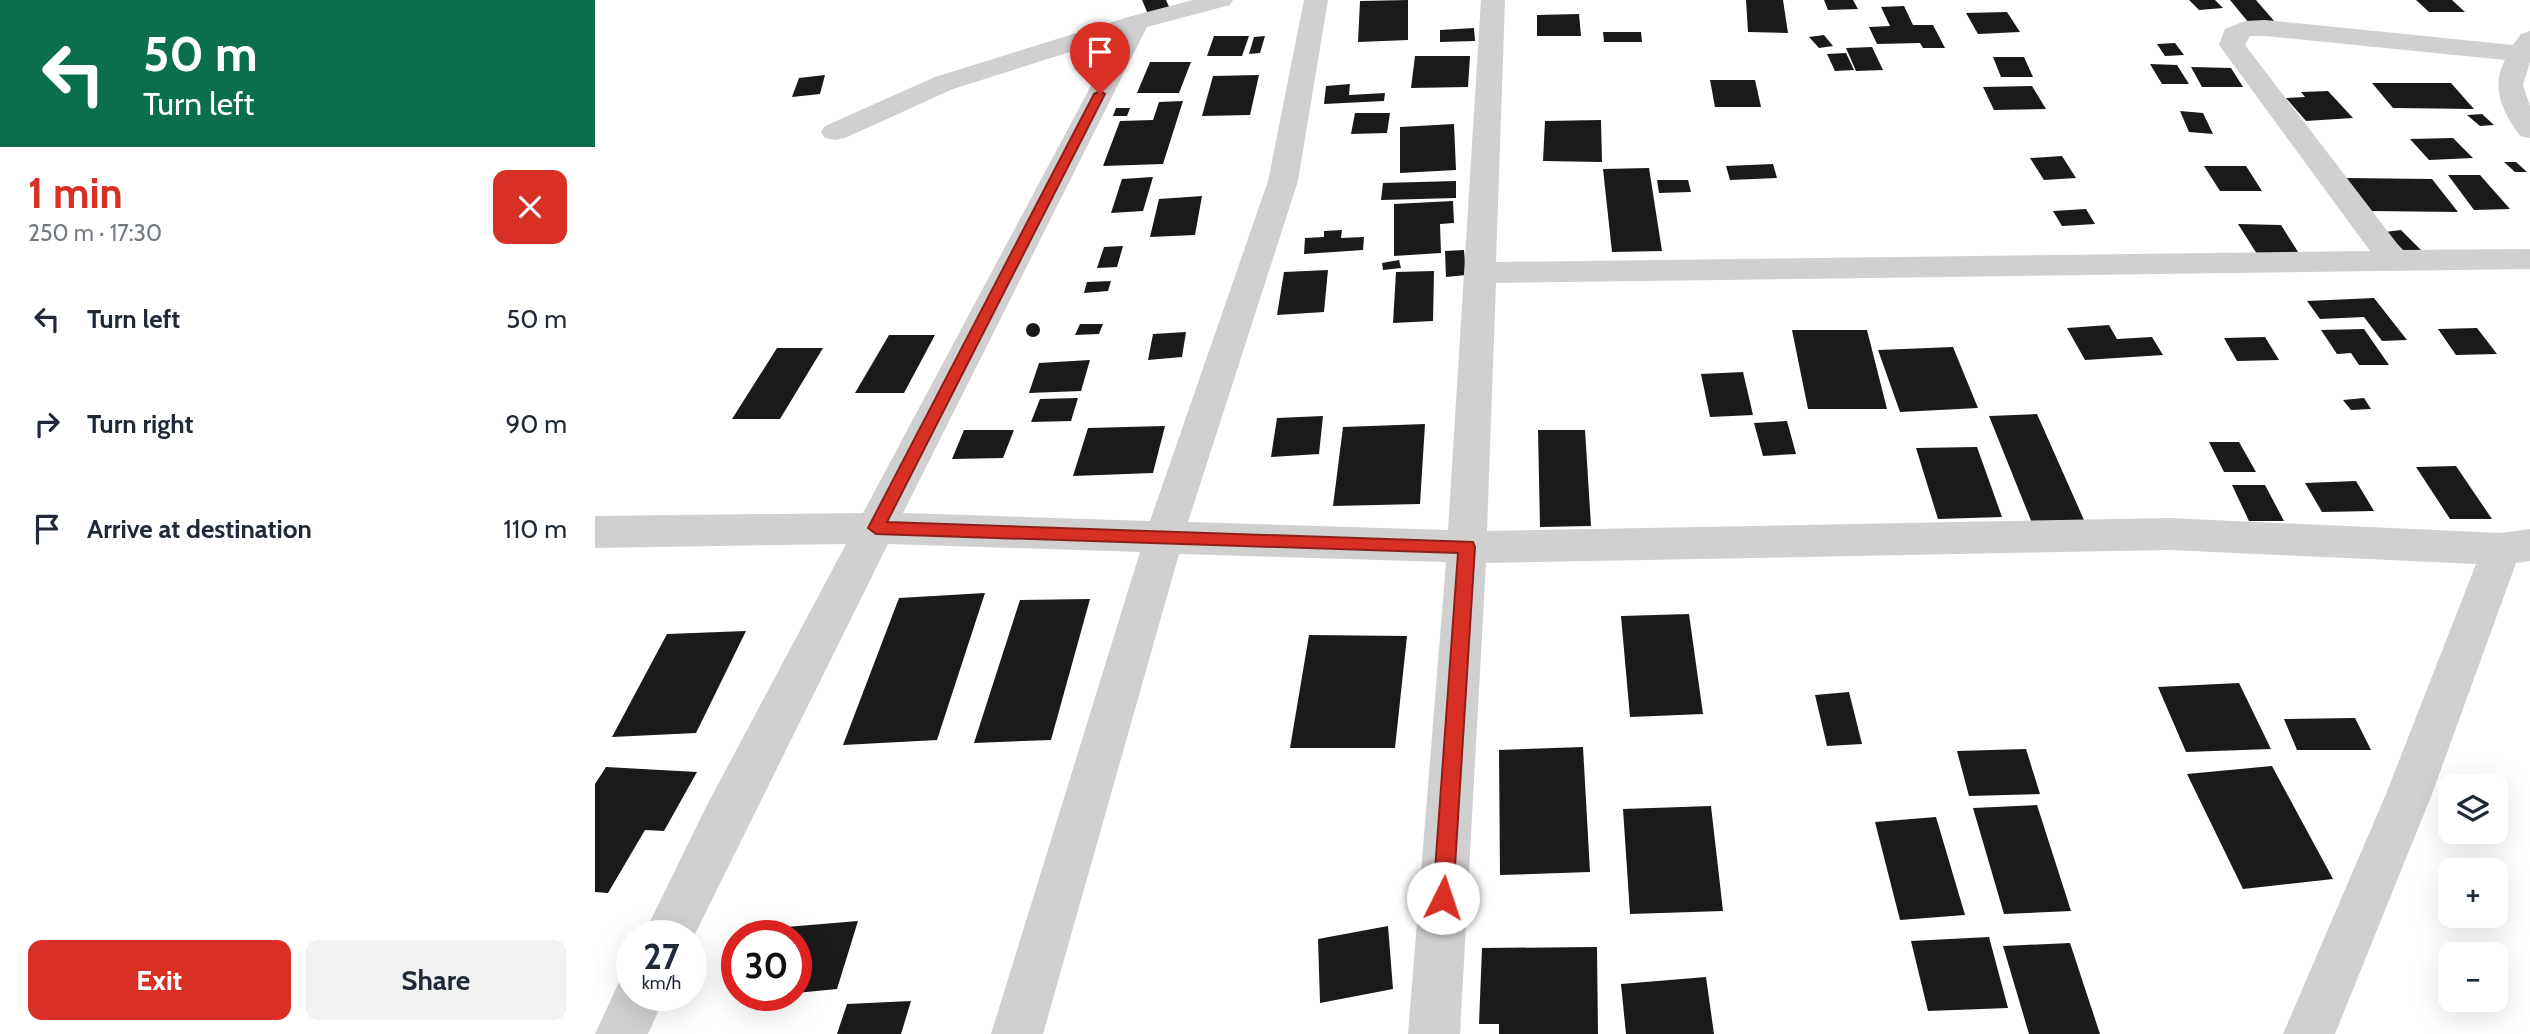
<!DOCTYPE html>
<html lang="en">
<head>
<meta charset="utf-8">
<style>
	body { margin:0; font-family:Cabin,sans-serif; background:#f2f2f3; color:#1f2937; height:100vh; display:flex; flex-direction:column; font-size:26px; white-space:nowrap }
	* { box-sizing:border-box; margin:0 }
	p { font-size:23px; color:#747a83 }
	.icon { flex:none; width:38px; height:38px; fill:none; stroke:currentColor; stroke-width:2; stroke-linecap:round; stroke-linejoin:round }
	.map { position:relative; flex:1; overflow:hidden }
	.details { display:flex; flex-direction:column; background:#fff; width:595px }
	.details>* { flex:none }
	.banner { background:#0b6e4f; color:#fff; overflow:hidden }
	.tools { position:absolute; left:1843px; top:774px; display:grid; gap:14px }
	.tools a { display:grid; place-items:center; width:70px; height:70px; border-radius:14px; background:#fff; box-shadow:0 7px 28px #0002; font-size:35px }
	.speed { position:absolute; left:21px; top:920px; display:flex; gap:14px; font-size:35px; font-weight:700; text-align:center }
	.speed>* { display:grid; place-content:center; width:91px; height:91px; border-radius:50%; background:#fff; box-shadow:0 7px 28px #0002; line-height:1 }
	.speed small { font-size:18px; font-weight:400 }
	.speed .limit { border:10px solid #d22; background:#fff; color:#111 }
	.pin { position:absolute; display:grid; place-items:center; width:60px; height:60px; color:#fff; margin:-72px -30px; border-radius:50% 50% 50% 0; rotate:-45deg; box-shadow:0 0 7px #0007 }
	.pin .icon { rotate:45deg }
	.me { position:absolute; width:77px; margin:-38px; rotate:4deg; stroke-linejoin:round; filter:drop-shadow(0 0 5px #0008) }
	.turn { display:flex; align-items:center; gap:24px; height:147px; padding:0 28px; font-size:32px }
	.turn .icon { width:91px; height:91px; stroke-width:2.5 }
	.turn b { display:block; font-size:49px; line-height:60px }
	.round { display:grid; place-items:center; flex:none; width:74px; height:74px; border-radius:14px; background:#f2f2f3 }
	.overview { display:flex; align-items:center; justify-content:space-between; height:119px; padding:0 28px }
	h1 { font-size:42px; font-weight:700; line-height:52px; color:#d93025 }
	.cta { display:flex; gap:14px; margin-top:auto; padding:14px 28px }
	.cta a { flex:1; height:80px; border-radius:14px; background:#d93025; color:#fff; font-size:28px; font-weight:700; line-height:80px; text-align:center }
	.cta a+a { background:#f2f2f3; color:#1f2937 }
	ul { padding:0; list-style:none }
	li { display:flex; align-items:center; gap:21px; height:105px; padding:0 28px }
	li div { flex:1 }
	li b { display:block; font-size:26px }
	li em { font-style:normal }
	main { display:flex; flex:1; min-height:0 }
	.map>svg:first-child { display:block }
	.building { fill:#1a1a1a }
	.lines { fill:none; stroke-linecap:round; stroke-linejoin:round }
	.minor { fill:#d0d0d0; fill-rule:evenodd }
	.route { fill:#d93025; stroke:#8d1f18; stroke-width:2 }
</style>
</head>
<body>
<main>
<section class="details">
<div class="banner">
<div class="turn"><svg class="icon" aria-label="left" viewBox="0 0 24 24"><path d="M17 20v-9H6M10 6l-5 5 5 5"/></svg><div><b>50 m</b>Turn left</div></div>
</div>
<div class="overview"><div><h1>1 min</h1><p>250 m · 17:30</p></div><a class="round" style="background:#d93025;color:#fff"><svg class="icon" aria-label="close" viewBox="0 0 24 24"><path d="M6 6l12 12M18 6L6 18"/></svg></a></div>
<ul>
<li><svg class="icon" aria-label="left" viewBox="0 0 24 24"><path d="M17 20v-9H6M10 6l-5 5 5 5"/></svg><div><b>Turn left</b></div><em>50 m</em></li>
<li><svg class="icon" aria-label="right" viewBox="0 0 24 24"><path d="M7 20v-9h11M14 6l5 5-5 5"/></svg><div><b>Turn right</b></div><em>90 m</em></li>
<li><svg class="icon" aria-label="arrive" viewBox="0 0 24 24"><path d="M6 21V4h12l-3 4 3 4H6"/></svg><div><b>Arrive at destination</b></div><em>110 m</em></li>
</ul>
<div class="cta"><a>Exit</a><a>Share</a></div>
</section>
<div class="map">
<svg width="1935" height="1034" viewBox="0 0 1935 1034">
	<rect width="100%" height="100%" fill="#fff"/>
	<g class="building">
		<polygon points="547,0 571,0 575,9 553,14"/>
		<polygon points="813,0 813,40 763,42 765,1"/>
		<polygon points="1151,0 1188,0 1193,33 1153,32"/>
		<polygon points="1229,0 1258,0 1263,9 1233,10"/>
		<polygon points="1594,0 1620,0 1628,8 1604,10"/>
		<polygon points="1635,0 1661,0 1680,22 1654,23"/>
		<polygon points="1821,0 1857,0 1870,12 1834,12"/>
		<polygon points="1309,6 1318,25 1338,25 1350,48 1328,48 1325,43 1282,44 1274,27 1295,26 1286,7"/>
		<polygon points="1412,12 1425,32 1383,34 1371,13"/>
		<polygon points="984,14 986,36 942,36 942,15"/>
		<polygon points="879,28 880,41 845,42 845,30"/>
		<polygon points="1008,32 1046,32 1047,42 1009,42"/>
		<polygon points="1229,35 1238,46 1224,48 1214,37"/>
		<polygon points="619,36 654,36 647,56 612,56"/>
		<polygon points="670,36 665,53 654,54 659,37"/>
		<polygon points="1580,43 1589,55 1570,56 1562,44"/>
		<polygon points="1277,47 1288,70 1261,71 1251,48"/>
		<polygon points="1251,53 1259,70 1240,71 1232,54"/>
		<polygon points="820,56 875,56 873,87 816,88"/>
		<polygon points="1398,57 1429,57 1438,77 1406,77"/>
		<polygon points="555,62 596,62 584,93 542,93"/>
		<polygon points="1555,64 1582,65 1594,84 1567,84"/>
		<polygon points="1596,67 1636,68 1648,87 1607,87"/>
		<polygon points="230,75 225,94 197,97 204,78"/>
		<polygon points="664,75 655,115 607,116 618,76"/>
		<polygon points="1115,80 1160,80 1166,107 1120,107"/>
		<polygon points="1777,83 1856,83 1879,109 1798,108"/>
		<polygon points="755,84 754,95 790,93 789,101 729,104 731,86"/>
		<polygon points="1437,86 1451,109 1399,110 1388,87"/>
		<polygon points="1733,91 1758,118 1711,121 1691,98 1710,97 1706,92"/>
		<polygon points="588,101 568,164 508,166 525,121 558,120 564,102"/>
		<polygon points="521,108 535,108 532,116 518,116"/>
		<polygon points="1585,111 1608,113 1618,134 1594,132"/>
		<polygon points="760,113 795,113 792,133 756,134"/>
		<polygon points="1887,114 1899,125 1885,126 1872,115"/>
		<polygon points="1006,120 1007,162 948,161 950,121"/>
		<polygon points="859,124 861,170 805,173 805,127"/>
		<polygon points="1858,138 1878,158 1834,160 1815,139"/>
		<polygon points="1467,156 1481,178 1449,180 1435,158"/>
		<polygon points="1909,162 1921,162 1932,172 1920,172"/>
		<polygon points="1178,164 1182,178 1135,180 1131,166"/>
		<polygon points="1609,166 1651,166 1667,191 1625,191"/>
		<polygon points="1054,168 1067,251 1017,252 1008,169"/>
		<polygon points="1853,175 1885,175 1915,209 1879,210"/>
		<polygon points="558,177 548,211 516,213 527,179"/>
		<polygon points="1750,178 1837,179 1863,212 1774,211"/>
		<polygon points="1062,180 1093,180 1096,192 1064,193"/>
		<polygon points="861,181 861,198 786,200 788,183"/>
		<polygon points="607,196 600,235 555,237 564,199"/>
		<polygon points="858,201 859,223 845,224 846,253 799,256 799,204"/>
		<polygon points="1491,209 1500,224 1467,226 1458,211"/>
		<polygon points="1643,224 1686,225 1705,255 1662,254"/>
		<polygon points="747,230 746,238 769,237 768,250 709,254 710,238 729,237 729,231"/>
		<polygon points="1806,230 1831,255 1814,256 1790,232"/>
		<polygon points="528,246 522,267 502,268 509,247"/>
		<polygon points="869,250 871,275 851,277 850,251"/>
		<polygon points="804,260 806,268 788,270 787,263"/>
		<polygon points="733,270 729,312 682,315 689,272"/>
		<polygon points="839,271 838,321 798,323 801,272"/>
		<polygon points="516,281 513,291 489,293 492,282"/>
		<polygon points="1779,298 1812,340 1787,341 1769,317 1725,319 1712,301"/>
		<circle cx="438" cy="330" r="7"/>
		<polygon points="485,324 508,324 504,334 480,335"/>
		<polygon points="1514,325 1522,339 1557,337 1568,355 1490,360 1472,328"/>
		<polygon points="1882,328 1902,354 1861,355 1843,329"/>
		<polygon points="1769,329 1794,365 1764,365 1756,353 1742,354 1726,330"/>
		<polygon points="1197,330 1272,330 1292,409 1213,409"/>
		<polygon points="591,332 587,357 553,360 558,334"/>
		<polygon points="294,335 340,335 309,393 260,393"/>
		<polygon points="1670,337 1684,360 1642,361 1629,338"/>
		<polygon points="1358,347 1383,408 1305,412 1283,350"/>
		<polygon points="182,348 228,348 185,419 137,419"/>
		<polygon points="495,360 486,391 434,393 444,363"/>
		<polygon points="1148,372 1158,415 1115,417 1106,374"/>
		<polygon points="483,398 476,421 436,422 445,399"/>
		<polygon points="1769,398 1776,409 1756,410 1748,400"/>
		<polygon points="1442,414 1489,520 1437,523 1394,416"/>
		<polygon points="728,416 724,454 676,457 682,418"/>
		<polygon points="1192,421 1201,454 1168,456 1159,423"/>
		<polygon points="830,424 825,504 738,506 748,427"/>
		<polygon points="570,426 558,473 478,476 493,428"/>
		<polygon points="369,430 419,430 408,458 357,459"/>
		<polygon points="943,430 990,430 996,526 945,527"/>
		<polygon points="1614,442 1644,442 1661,472 1629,472"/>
		<polygon points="1382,447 1407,517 1343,519 1321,448"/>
		<polygon points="1861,466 1897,519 1855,519 1821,467"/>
		<polygon points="1761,481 1779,511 1727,512 1710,483"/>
		<polygon points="1637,485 1670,485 1689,521 1654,521"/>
		<polygon points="390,593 342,740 248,745 304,598"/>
		<polygon points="495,599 456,740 379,743 425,600"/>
		<polygon points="1094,614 1108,714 1035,717 1026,616"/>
		<polygon points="151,631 101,733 17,737 72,634"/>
		<polygon points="714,635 812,636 800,748 695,748"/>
		<polygon points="1644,683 1676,749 1591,752 1563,687"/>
		<polygon points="1254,692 1267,744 1232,746 1220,695"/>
		<polygon points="1760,718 1776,750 1702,750 1689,719"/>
		<polygon points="988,747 995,872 905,875 904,750"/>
		<polygon points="1431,749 1445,794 1374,796 1362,751"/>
		<polygon points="1677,766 1738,879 1648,889 1592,774"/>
		<polygon points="11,767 102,772 69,831 50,830 13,893 0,892 0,784"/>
		<polygon points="1442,805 1476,911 1409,914 1378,808"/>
		<polygon points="1116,806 1128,911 1035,914 1028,809"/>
		<polygon points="1341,817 1370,915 1305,920 1280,822"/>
		<polygon points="263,921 242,989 201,993 201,936 188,936 191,927"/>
		<polygon points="793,926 798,989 725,1003 723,939"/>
		<polygon points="1394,937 1413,1008 1333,1011 1316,941"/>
		<polygon points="1475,943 1505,1034 1434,1034 1408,946"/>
		<polygon points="1002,947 1003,1034 904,1034 904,1024 884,1024 887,948"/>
		<polygon points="1111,977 1119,1034 1031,1034 1026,984"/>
		<polygon points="316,1001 306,1034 242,1034 252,1004"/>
	</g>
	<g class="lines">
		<g class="minor">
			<path d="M598,0H638L635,5L552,27L308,513L555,521L673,181L709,0H733L703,181L593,522L853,530L886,0H910L901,262L1775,251L1624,45L1630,29L1650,21L1670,20L1918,45L1926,34L1935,31V62L1928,85L1935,106V138L1925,136C1908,112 1895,88 1910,60L1670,36H1655L1650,45L1807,250L1935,249V269L901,283L892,531L1574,518L1906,533L1935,529V561L1921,563L1837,794L1740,1034H1688L1791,794L1881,564L1574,550L891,563L865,1034H813L851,562L584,554L448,1034H396L545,552L293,544L96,942V936H48L111,807L251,544L0,548V516L268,513L522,37L358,89L250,138L240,140L230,138L226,132L230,126L340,77L533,17Z"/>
			<polygon points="37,973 37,996 70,996 53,1034 0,1034 26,978"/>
		</g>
	</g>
	<polygon class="route" points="505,91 510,94 292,522 878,542 880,547 858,898 855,905 848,908 841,905 838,898 863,553 281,534 273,528 499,94"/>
</svg>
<div class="tools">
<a><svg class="icon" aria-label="layers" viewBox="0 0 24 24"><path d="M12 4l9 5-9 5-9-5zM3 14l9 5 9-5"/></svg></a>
<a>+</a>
<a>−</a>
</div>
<div class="speed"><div>27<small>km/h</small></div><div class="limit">30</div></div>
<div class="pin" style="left:505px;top:94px;background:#d93025"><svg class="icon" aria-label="arrive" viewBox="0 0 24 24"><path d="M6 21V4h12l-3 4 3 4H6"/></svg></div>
<svg class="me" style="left:848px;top:898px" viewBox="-20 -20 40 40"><circle r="19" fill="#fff"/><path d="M0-13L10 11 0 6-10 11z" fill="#d93025"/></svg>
</div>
</main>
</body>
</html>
